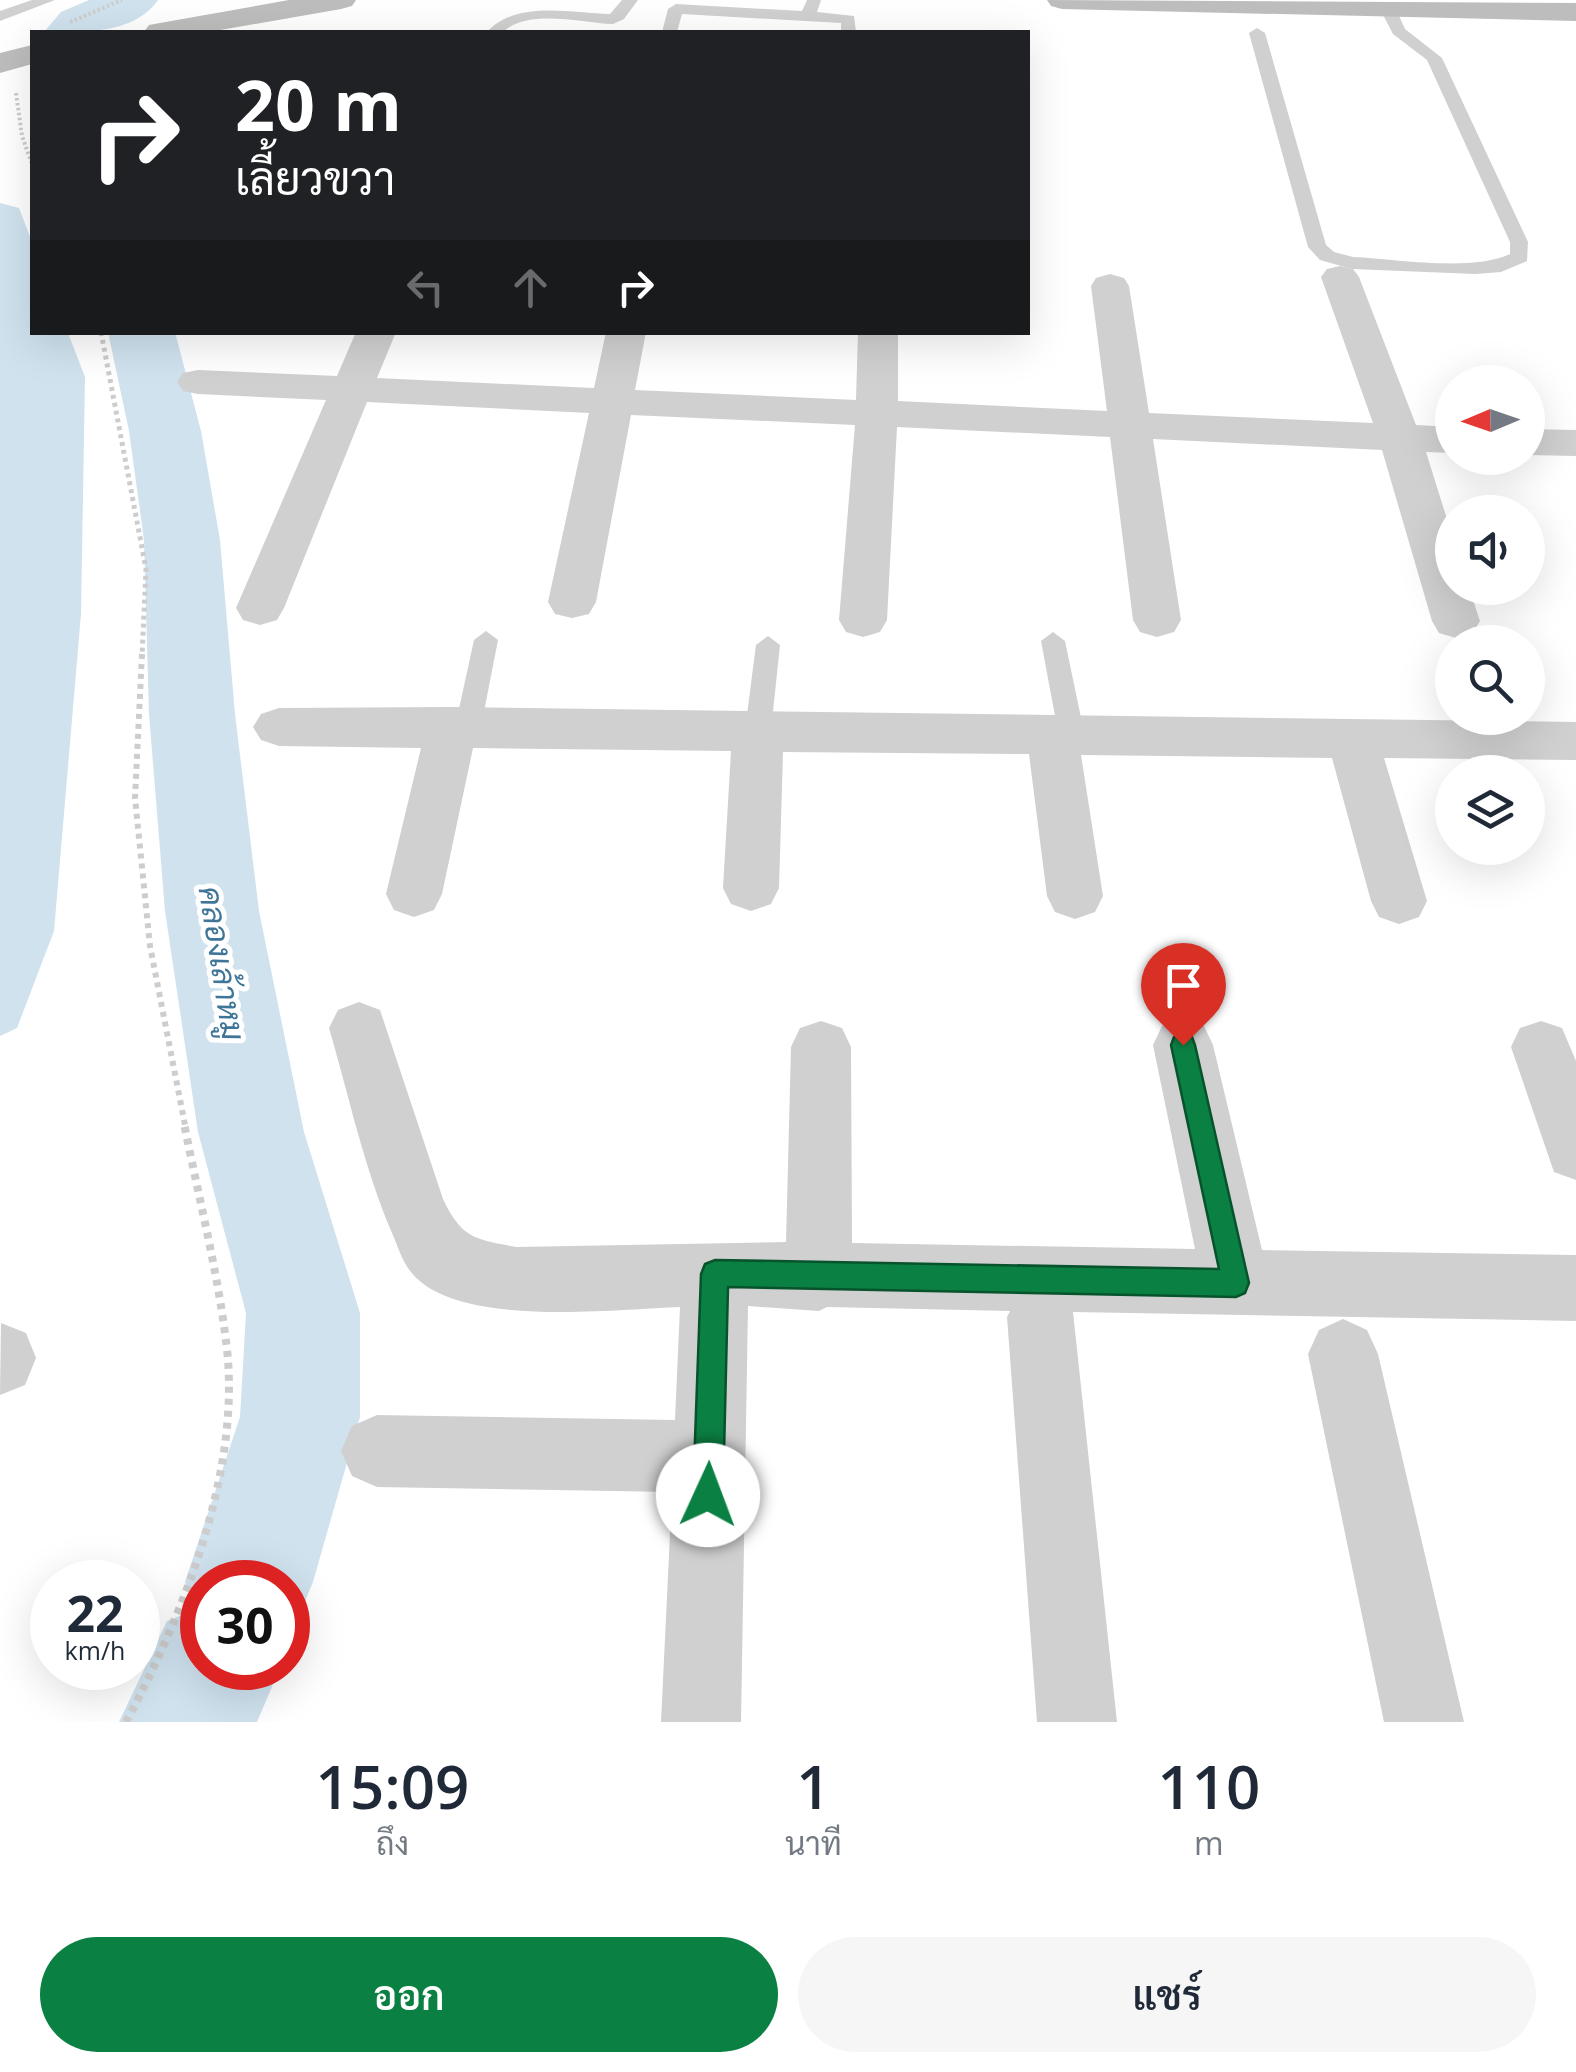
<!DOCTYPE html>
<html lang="th">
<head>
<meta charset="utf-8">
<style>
	body { margin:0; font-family:"Open Sans",Sarabun,sans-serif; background:#f6f6f7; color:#1f2937; height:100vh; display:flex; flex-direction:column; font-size:38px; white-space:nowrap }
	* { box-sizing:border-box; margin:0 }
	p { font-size:32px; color:#747a83 }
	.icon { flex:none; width:55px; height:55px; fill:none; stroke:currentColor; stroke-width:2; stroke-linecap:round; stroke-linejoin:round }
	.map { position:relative; height:1722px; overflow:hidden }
	.details { display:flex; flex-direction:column; background:#fff; flex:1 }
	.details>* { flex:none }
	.banner { position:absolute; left:30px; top:30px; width:1000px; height:305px; border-radius:0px; box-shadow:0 10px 40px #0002; background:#202124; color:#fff; overflow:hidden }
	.needle { width:65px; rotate:268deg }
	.fabs { position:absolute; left:1435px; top:365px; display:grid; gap:20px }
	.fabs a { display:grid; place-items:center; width:110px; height:110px; border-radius:50%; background:#fff; box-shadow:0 10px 40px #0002; font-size:50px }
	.speed { position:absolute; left:30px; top:1560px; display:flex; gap:20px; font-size:50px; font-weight:700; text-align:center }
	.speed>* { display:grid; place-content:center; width:130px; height:130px; border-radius:50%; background:#fff; box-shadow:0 10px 40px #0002; line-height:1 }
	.speed small { font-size:25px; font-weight:400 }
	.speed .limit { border:15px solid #d22; background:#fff; color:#111 }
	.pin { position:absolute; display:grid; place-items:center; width:85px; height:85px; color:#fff; margin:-102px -42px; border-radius:50% 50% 50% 0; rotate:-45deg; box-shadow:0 0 10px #0007 }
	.pin .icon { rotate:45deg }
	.me { position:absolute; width:110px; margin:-55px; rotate:2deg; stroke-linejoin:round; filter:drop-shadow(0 0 8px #0008) }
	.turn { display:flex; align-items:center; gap:35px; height:210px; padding:0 40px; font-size:45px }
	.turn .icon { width:130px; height:130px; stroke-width:2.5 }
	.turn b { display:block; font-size:70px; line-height:85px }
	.lanes { display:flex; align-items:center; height:95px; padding:0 40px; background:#0003; justify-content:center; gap:50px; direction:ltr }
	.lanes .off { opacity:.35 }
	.eta { display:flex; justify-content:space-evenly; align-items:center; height:170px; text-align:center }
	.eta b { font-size:60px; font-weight:600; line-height:70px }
	.action { display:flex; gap:20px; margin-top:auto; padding:20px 40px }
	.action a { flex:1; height:115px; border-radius:60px; background:#0b8043; color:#fff; font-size:40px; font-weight:600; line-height:115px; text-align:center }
	.action a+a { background:#f6f6f7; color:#1f2937 }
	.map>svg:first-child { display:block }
	.water { fill:#cfe2ee }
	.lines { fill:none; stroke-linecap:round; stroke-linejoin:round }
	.river { fill:#cfe2ee; fill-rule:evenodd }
	.path-far3 { stroke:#cdcdcd; stroke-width:4; stroke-dasharray:2.5 2.5; stroke-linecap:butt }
	.path-far2 { stroke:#cdcdcd; stroke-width:5; stroke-dasharray:4 4; stroke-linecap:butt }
	.path-far1 { stroke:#cdcdcd; stroke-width:6; stroke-dasharray:5 5; stroke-linecap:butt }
	.path { stroke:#cdcdcd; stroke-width:8; stroke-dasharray:6 6; stroke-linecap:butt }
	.lane { fill:#d0d0d0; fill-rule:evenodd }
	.street { fill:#d0d0d0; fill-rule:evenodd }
	.secondary { fill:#bdbdbd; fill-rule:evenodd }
	.route { fill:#0b8043; stroke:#07532c; stroke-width:2.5 }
	.labels { text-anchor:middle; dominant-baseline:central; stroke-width:10; stroke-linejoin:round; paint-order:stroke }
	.water-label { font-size:32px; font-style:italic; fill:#3f7597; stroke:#fff }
</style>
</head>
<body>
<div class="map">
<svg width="1576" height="1722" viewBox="0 0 1576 1722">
	<rect width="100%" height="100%" fill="#fff"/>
	<polygon class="water" points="0,203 19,208 32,242 32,332 68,333 85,377 81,614 54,931 17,1028 0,1036"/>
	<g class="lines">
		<g class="river">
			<path d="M89,0H158C134,35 82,32 44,32L61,12Z"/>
			<polygon points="108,332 175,332 201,431 220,540 235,714 259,911 304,1132 360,1313 360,1417 313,1582 294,1627 288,1630 288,1582 202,1582 202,1668 280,1668 257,1722 119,1722 167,1621 197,1609 185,1582 240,1417 246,1313 198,1132 165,911 149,714 144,540 129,431"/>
		</g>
		<g class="path-far3">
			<polyline points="70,22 122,0"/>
			<polyline points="16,93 22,136 32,164"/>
		</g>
		<polyline class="path-far2" points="101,332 146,569 142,657"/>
		<polyline class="path-far1" points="142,654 135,798 150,946 185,1125"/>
		<path class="path" d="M126,1722C184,1613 243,1468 226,1341C217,1268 198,1195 184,1123"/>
		<g class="lane">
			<polygon points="32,0 55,0 0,21 0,11"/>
			<path d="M622,0H638L624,19L613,24C581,23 529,8 503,32H487C516,0 571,13 610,14Z"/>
			<polygon points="807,0 821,0 817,12 854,16 856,32 841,32 841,23 682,14 677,32 662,32 668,9 676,4 802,11"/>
			<path d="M1387,2L1395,7L1405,29L1442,58L1528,242L1527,261L1501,272L1475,274L1352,269L1320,260L1308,247L1249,33L1257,28L1265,33L1326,245L1334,252L1353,257C1396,259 1472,272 1510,254V242L1427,60L1393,34L1379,7Z"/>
			<polygon points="486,631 498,640 481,727 477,734 459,734 455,727 474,640"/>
			<polygon points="1053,632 1065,641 1085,737 1081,744 1063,744 1059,737 1041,641"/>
			<polygon points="768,636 780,645 771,730 767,737 749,737 745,730 756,645"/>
		</g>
		<g class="street">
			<polygon points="1340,266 1353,269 1359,277 1416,425 1452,427 1452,453 1426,452 1452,535 1452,588 1469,588 1480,621 1473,633 1456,638 1439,633 1432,621 1382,450 1153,439 1181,620 1174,632 1157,637 1140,632 1133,620 1110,437 897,427 887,620 880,632 863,637 846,632 839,620 855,425 631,415 596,602 589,614 572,618 555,614 548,602 589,413 367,402 284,608 277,620 260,625 243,620 236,608 326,400 198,394 183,391 177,382 183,373 198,370 337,376 356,332 396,332 377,378 594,388 606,332 646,332 635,390 856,400 858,332 898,332 898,401 1107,411 1091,286 1096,278 1110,274 1124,278 1129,286 1149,413 1373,423 1321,277 1327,269"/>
			<polygon points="1528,429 1576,430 1576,456 1528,455"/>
			<polygon points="452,707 1576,722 1576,760 1384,758 1427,901 1419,917 1399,924 1379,917 1371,901 1332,758 1081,755 1103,896 1095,912 1075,919 1055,912 1047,896 1029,754 783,752 779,888 771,904 751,911 731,904 723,888 731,751 473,748 442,894 434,910 414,917 394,910 386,894 421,748 279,746 261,740 253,727 261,714 279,708"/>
			<path d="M359,1002L380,1010L443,1199C462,1239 475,1239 516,1247L786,1242L791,1047L800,1028L821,1021L842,1028L851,1047L852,1243L1195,1249L1153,1045L1162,1026L1183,1019L1204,1026L1213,1045L1262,1250L1576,1255V1321L1073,1312L1117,1722H1037L1007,1317L1010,1311L827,1307L819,1311L748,1306L741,1722H661L672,1492L377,1487L352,1476L341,1451L352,1426L377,1415L675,1420L680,1307C614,1309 449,1330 408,1268C401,1258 397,1244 392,1233C364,1168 349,1096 329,1028L338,1010Z"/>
			<polygon points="1541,1021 1562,1028 1576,1061 1576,1180 1554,1172 1511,1047 1520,1028"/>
			<polygon points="1343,1319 1367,1330 1378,1354 1464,1722 1384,1722 1308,1354 1319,1330"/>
			<polygon points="1,1323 26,1333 36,1358 25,1385 0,1395"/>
		</g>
		<g class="secondary">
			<polygon points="289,0 356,0 352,6 341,9 209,32 144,32 149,25 160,23"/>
			<polygon points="1047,0 1576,3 1576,21 1062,9 1051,6"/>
			<polygon points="32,45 32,64 0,73 0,53"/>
		</g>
	</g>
	<polygon class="route" points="1183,1034 1192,1037 1195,1045 1249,1283 1245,1293 1236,1297 728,1287 723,1495 719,1506 708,1510 697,1506 693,1495 701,1274 705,1264 715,1260 1219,1269 1171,1045 1174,1037"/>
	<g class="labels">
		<g class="water-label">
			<text transform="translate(223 963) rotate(81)">คลองเล้าหมู</text>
		</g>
	</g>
</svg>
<div class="fabs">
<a><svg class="needle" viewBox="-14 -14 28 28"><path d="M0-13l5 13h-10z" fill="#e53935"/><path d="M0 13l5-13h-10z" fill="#747a83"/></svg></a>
<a><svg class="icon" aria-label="sound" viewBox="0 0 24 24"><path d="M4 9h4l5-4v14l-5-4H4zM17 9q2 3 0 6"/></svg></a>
<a><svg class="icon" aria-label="search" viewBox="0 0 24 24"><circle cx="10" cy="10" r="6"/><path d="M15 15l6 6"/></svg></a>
<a><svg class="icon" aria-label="layers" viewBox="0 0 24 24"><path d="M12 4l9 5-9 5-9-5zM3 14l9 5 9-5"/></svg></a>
</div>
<div class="speed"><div>22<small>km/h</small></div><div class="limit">30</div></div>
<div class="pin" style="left:1183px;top:1045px;background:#d93025"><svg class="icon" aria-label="arrive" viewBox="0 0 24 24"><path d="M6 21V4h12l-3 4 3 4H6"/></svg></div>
<svg class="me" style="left:708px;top:1495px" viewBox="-20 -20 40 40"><circle r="19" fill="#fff"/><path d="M0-13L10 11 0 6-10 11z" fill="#0b8043"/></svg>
<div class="banner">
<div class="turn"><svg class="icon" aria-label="right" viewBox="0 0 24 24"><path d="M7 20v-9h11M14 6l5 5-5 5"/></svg><div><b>20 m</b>เลี้ยวขวา</div></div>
<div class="lanes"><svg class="icon off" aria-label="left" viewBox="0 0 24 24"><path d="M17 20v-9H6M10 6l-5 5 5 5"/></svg><svg class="icon off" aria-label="ahead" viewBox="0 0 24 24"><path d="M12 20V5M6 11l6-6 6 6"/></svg><svg class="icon" aria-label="right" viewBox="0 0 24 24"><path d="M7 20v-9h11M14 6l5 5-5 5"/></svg></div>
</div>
</div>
<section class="details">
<div class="eta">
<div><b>15:09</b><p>ถึง</p></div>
<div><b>1</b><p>นาที</p></div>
<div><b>110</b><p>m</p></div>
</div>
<div class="action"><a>ออก</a><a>แชร์</a></div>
</section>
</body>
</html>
